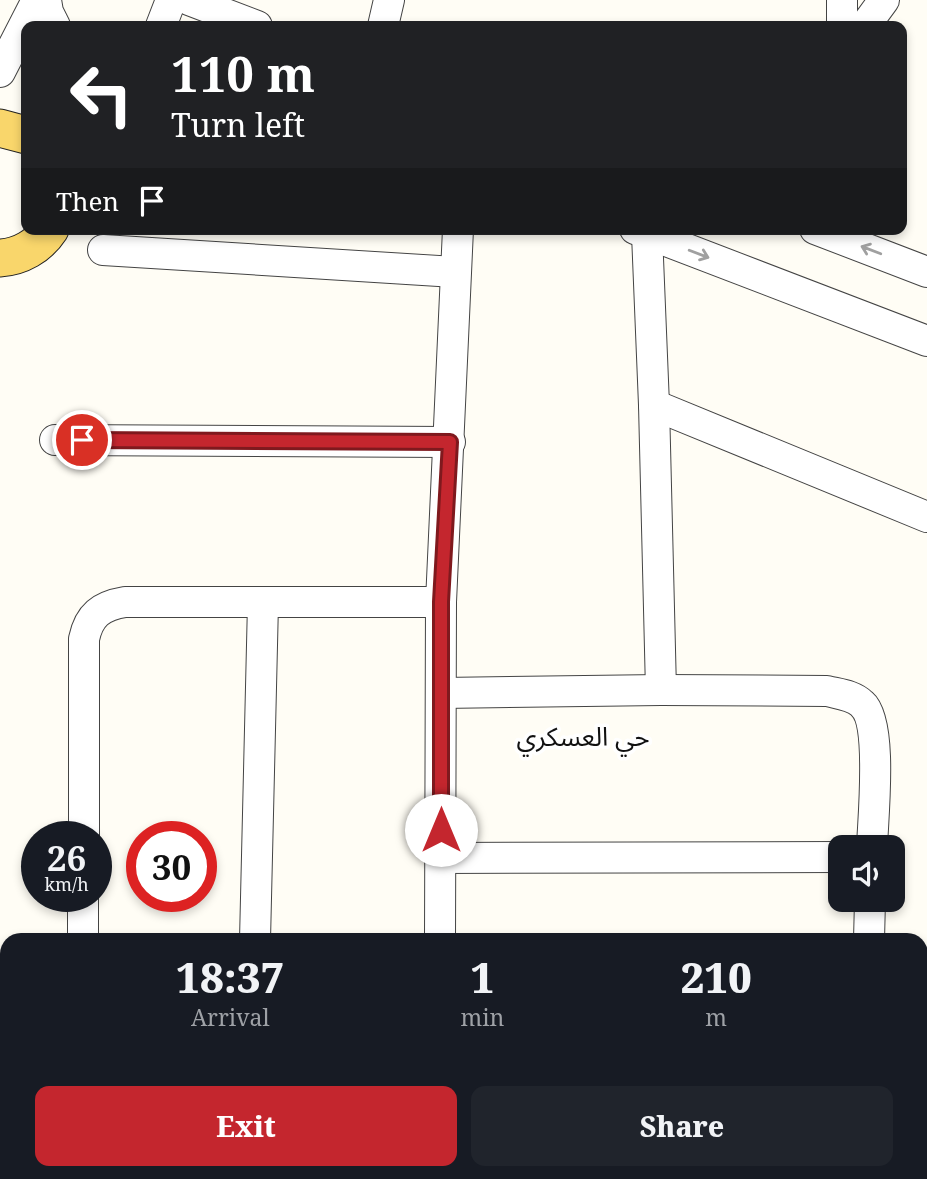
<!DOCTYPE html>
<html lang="en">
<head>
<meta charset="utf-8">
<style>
	body { margin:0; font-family:"Noto Serif","Noto Sans Arabic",serif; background:#20242c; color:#f1f3f6; height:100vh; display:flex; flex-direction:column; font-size:26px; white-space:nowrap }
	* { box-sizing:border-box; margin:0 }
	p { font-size:23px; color:#9ea1a6 }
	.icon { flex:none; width:38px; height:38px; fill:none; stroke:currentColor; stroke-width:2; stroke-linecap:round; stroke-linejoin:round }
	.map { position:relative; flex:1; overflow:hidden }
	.drawer { position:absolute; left:0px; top:933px; width:928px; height:247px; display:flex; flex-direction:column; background:#171b24; border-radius:21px 21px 0 0; box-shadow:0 4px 10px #0003 }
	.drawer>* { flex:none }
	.banner { position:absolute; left:21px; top:21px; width:886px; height:214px; border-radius:14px; box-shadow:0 4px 10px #0003; background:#202124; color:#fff; overflow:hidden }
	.controls { position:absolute; left:828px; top:835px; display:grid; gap:14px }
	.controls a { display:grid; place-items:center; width:77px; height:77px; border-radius:14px; background:#171b24; box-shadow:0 4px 10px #0003; font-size:35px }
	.speed { position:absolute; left:21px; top:821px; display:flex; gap:14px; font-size:35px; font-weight:700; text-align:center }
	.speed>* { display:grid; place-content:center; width:91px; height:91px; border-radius:50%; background:#171b24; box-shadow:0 4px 10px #0003; line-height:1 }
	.speed small { font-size:18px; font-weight:400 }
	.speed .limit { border:10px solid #d22; background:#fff; color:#111 }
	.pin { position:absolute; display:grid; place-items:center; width:60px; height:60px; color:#fff; margin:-30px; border:4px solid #fff; border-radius:50%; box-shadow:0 2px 7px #0007 }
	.me { position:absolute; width:77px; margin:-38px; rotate:0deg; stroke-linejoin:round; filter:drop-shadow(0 0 5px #0008) }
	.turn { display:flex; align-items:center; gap:24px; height:147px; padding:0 35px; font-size:32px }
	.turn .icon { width:91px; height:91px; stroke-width:2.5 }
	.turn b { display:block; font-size:49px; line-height:60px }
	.then { display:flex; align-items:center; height:66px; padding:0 35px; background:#0003; gap:14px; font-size:26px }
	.eta { display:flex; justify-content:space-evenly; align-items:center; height:119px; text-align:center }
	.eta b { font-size:42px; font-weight:800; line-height:49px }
	.button { display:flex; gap:14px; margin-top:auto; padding:14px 35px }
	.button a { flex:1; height:80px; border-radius:14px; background:#c4262e; color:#fff; font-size:28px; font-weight:800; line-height:80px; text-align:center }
	.button a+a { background:#20242c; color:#f1f3f6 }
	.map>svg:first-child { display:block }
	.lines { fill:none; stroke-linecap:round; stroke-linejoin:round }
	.minor-casing { stroke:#444; stroke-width:32 }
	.major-casing { stroke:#222; stroke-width:39 }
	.minor { stroke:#fff; stroke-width:30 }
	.major { stroke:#f9d66b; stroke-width:37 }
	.oneway { stroke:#a0a0a0 }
	.route-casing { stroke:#7f191e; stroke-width:18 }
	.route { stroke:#c4262e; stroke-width:12 }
	.labels { text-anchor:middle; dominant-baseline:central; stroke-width:7; stroke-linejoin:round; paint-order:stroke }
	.neighbourhood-label { font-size:26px; fill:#111; stroke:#fff }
</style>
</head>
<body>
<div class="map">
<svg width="927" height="1179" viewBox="0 0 927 1179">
	<rect width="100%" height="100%" fill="#fffdf5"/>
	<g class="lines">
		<g class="minor-casing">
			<g id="minor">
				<polyline points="46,0 48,12 55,26"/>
				<polyline points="189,0 257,26"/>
				<polyline points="842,0 842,26"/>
				<polyline points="161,26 171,0"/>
				<polyline points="383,26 389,0"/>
				<polyline points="865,26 884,0"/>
				<polyline points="0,72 37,0"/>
				<polyline points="635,229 927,341"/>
				<polyline points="815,229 927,272"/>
				<polyline points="647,234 654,405 661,690"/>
				<polyline points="103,250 455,272"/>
				<polyline points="654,405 927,517"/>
				<polyline points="55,440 450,442"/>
				<path d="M441,693L661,690L827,691C839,694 853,695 862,704C883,722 873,817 872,847"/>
				<path d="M84,836V639C89,615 101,606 125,602H441"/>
				<polyline points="440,858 840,857"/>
				<polyline points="83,940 83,896"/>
				<polyline points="255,940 263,603"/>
				<polyline points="440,940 441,602 458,229"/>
				<polyline points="869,940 870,900"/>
				<polyline points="920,1041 927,1041"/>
				<polyline points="0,1045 7,1045"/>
				<polyline points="445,1172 445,1179"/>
			</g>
		</g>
		<g class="major-casing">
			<g id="major">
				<polyline points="0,128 26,135"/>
				<path d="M0,258C20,257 39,246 50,229"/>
			</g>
		</g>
		<use href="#minor" class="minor"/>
		<use href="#major" class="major"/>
	</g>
	<defs><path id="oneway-shaft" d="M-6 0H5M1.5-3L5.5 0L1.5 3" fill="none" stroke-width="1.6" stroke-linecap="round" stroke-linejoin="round" transform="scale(1.75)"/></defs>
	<g class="oneway">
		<use href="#oneway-shaft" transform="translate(871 250) rotate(-159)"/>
		<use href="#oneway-shaft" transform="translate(699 254) rotate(21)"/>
	</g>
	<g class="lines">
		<g class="route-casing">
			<polyline id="route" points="82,440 450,442 441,602 441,830"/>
		</g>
		<use href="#route" class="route"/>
	</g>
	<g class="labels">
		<g class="neighbourhood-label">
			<text x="583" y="736">حي العسكري</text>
		</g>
	</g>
</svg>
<div class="controls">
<a><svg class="icon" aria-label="sound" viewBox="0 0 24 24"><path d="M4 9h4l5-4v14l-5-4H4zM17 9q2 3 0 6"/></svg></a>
</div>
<div class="speed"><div>26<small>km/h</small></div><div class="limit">30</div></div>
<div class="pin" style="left:82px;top:440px;background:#d93025"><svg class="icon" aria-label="arrive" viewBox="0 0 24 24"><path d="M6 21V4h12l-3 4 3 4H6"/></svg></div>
<svg class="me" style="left:441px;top:830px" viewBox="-20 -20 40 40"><circle r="19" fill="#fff"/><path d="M0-13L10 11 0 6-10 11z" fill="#c4262e"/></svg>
<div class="banner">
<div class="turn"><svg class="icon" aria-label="left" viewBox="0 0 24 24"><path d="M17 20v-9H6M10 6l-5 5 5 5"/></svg><div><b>110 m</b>Turn left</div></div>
<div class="then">Then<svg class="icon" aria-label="arrive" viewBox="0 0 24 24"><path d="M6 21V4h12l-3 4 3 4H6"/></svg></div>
</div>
<section class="drawer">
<div class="eta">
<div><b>18:37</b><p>Arrival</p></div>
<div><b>1</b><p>min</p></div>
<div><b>210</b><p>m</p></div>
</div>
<div class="button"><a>Exit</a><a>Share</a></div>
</section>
</div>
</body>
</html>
